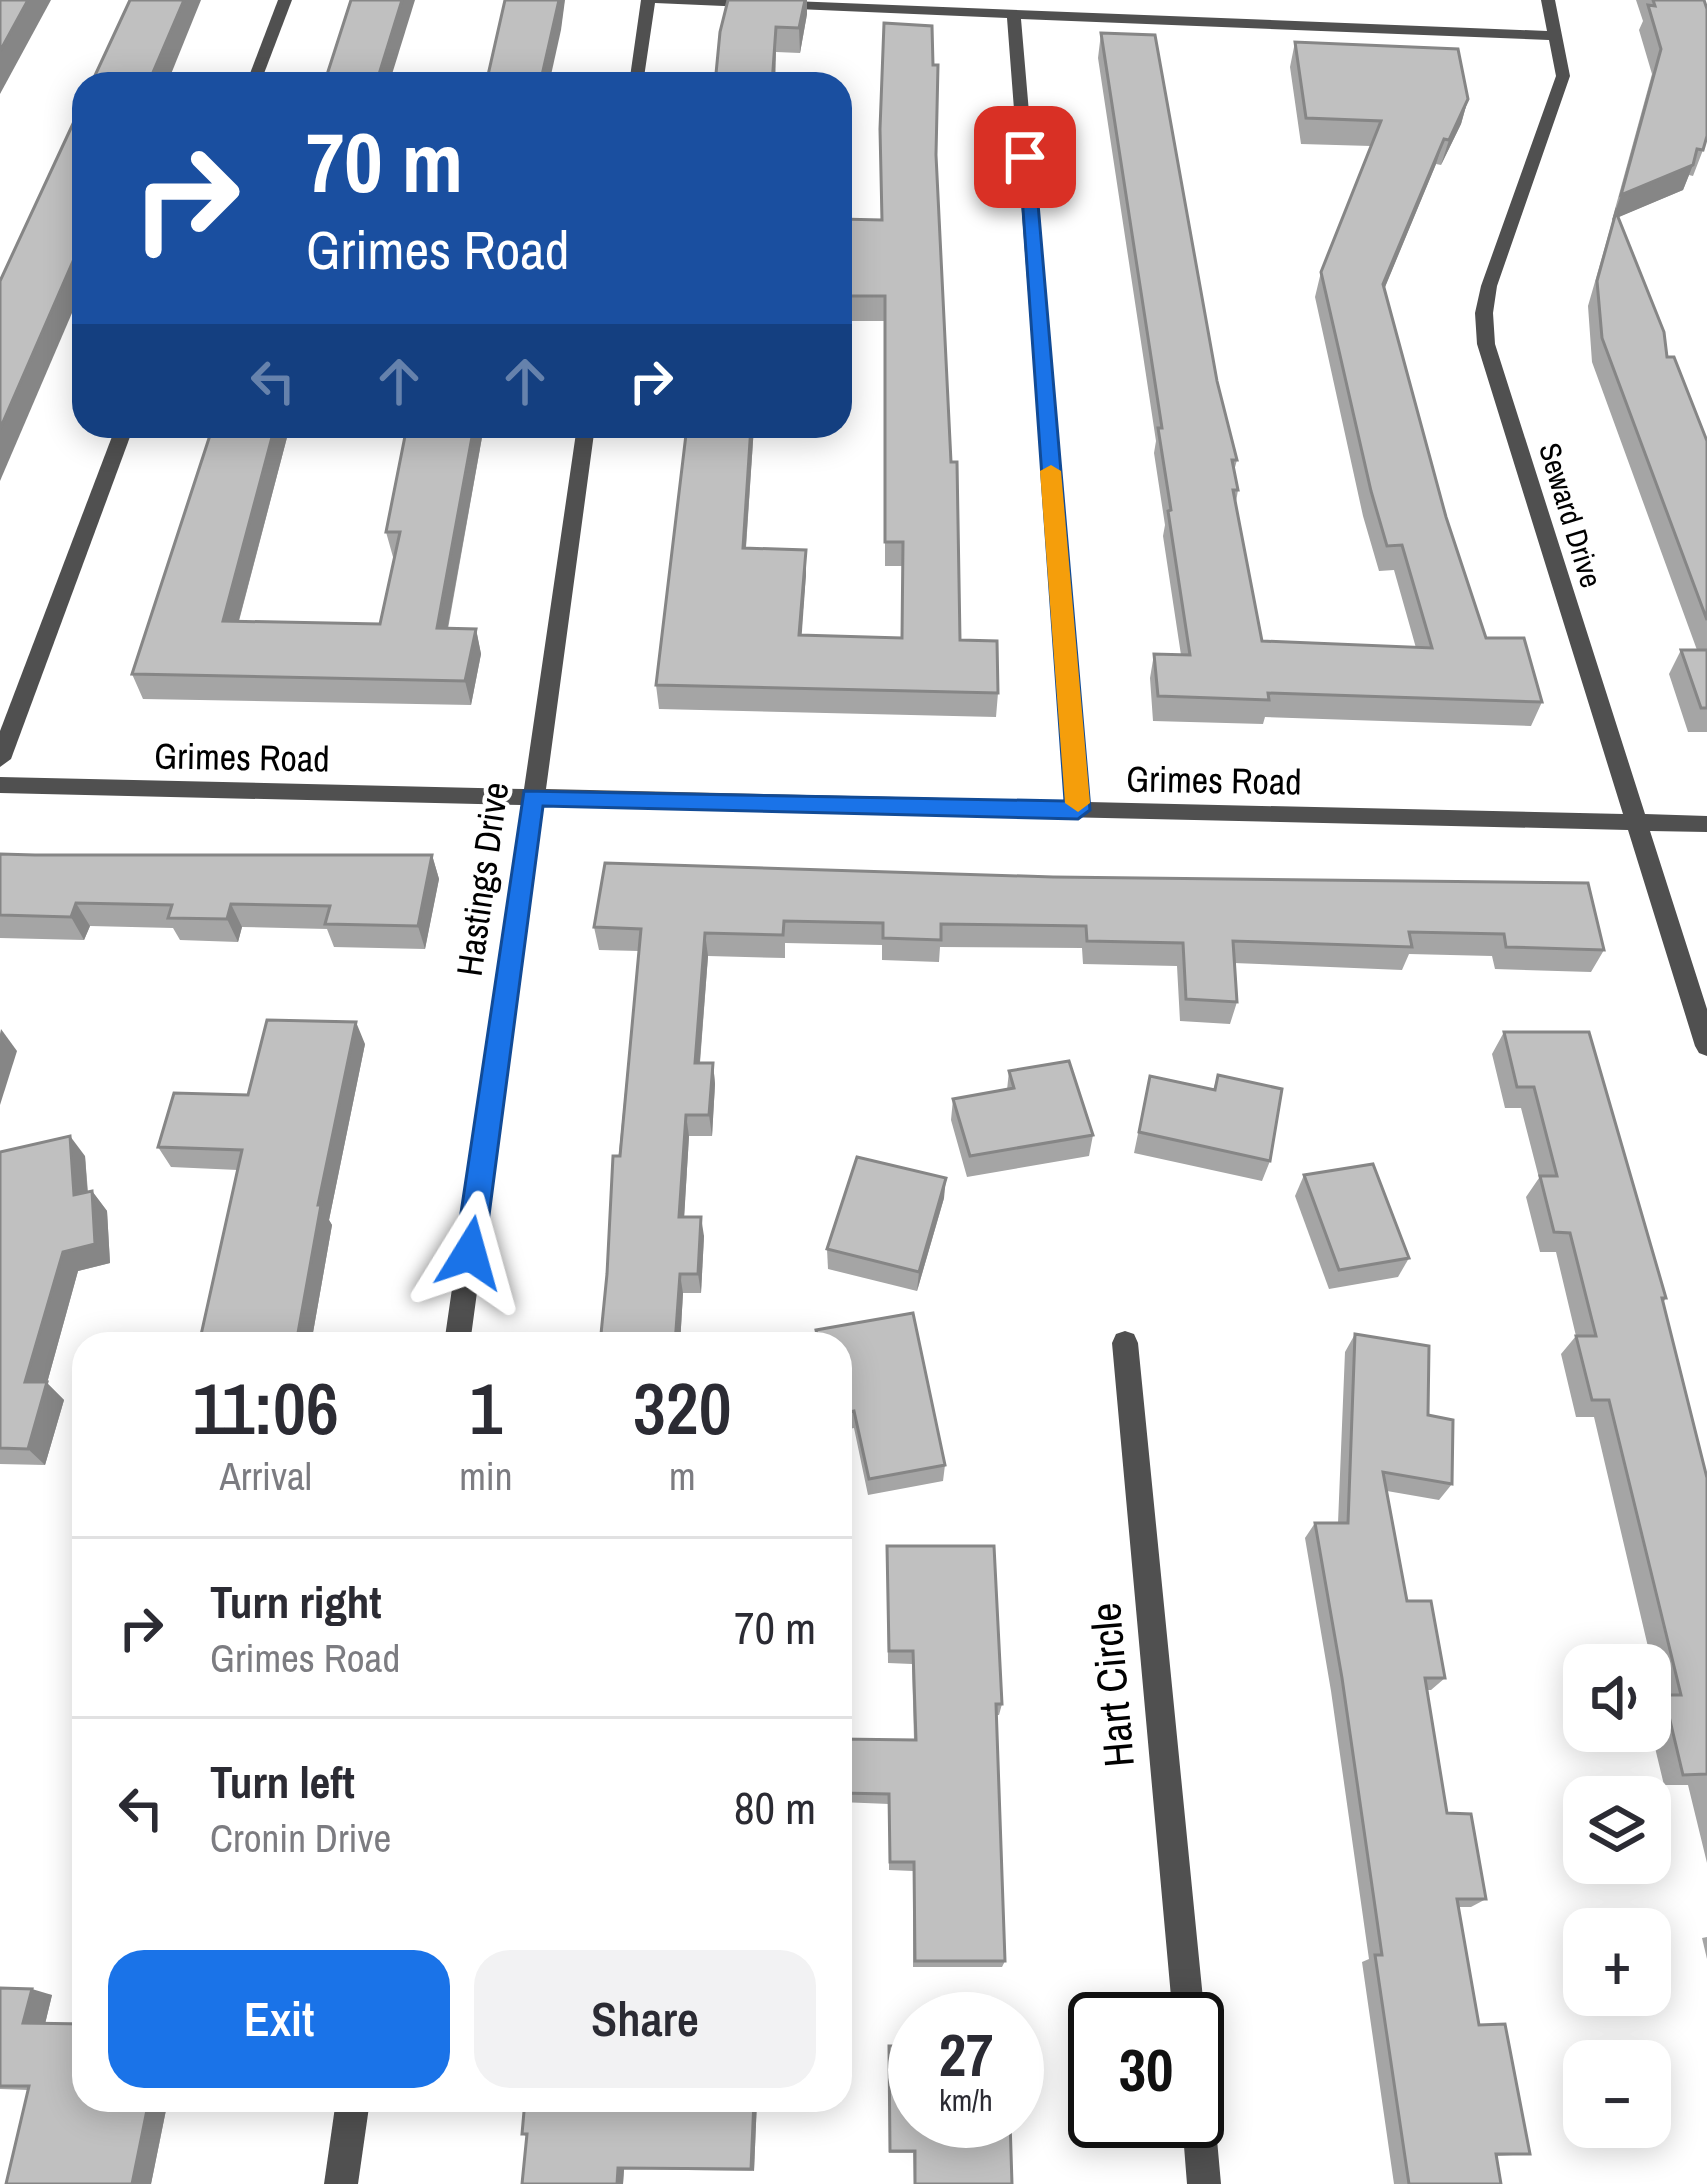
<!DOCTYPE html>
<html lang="en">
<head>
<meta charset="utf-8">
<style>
	body { margin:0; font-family:"Archivo Narrow",sans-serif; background:#f2f2f3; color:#2b2b33; height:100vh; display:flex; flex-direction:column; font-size:45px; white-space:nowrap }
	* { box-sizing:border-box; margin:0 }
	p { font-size:39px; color:#7c7c81 }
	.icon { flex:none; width:66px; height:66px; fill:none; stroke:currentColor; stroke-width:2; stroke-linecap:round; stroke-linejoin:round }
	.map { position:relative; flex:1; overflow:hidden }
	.details { position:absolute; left:72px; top:1332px; width:780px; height:780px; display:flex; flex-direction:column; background:#fff; border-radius:36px; box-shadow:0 6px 30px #0003 }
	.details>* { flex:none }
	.banner { position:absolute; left:72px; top:72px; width:780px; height:366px; border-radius:36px; box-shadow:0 6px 30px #0003; background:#1a4fa0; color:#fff; overflow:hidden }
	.tools { position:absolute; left:1563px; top:1644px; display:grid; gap:24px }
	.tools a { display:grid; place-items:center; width:108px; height:108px; border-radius:24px; background:#fff; box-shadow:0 6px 30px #0003; font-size:60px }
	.speed { position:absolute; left:888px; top:1992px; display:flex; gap:24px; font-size:60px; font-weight:700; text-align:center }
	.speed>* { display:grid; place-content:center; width:156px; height:156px; border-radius:50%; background:#fff; box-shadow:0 6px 30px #0003; line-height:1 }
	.speed small { font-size:30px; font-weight:400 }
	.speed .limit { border:6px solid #111; border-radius:18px; background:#fff; color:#111 }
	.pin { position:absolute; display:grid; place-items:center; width:102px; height:102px; color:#fff; margin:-51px; border-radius:24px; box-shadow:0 6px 18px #0006 }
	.me { position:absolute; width:132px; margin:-66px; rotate:8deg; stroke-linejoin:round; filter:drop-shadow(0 0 9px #0008) }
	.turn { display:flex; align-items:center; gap:42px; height:252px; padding:0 36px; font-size:54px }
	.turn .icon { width:156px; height:156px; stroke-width:2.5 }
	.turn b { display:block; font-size:84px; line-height:102px }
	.lanes { display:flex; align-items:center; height:114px; padding:0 36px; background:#0003; justify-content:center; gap:60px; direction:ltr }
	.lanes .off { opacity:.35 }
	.eta { display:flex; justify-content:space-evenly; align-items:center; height:204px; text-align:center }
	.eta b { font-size:72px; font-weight:600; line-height:84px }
	.primary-button { display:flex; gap:24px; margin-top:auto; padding:24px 36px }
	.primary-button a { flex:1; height:138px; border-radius:36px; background:#1a73e8; color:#fff; font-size:48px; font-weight:600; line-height:138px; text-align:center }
	.primary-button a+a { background:#f2f2f3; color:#2b2b33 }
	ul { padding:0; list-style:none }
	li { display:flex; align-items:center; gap:36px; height:180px; padding:0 36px; border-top:3px solid #e1e1e2 }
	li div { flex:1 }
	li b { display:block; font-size:45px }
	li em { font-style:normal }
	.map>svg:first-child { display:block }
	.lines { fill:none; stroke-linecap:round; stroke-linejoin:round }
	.minor { fill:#505050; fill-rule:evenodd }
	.wall { fill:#a5a5a5 }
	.shaded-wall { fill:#868686 }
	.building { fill:#c0c0c0; stroke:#868686; stroke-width:3 }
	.route { fill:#1a73e8; stroke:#114b97; stroke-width:3 }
	.slow { fill:#f59e0b }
	.labels { text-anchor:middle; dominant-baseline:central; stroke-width:9; stroke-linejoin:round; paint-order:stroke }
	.far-street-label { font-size:30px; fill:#000; stroke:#fff }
	.street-label { font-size:36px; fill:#000; stroke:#fff }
	.near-street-label { font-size:42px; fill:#000; stroke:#fff }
</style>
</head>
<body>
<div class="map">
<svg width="1707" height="2184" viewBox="0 0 1707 2184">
	<rect width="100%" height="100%" fill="#fff"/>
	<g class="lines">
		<g class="minor">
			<polygon points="278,0 292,0 260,84 246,84"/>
			<path d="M641,0H767L1547,31L1541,0H1555L1570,76L1497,286L1493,313L1495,344L1645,814L1707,816V832L1650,831L1707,1009V1056L1699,1053L1695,1046L1628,830L543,805L470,1344H444L522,805L0,793V777L524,789L577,426H595L546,789L1067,801L1007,18L655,3L643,84H629ZM1021,19L1549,40L1556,76L1481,286L1475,313L1477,344L1623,814L1088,802Z"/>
			<polygon points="116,426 134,426 11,759 0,767 0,731"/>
			<polygon points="1125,1331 1134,1334 1138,1343 1205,2019 1197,2032 1197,2019 1173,2019 1112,1343 1116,1334"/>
			<polygon points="1197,2089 1209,2094 1214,2106 1221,2184 1187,2184 1182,2121 1197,2121"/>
			<polygon points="336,2100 370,2100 358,2184 324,2184"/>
		</g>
	</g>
	<g class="wall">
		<polygon points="728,0 807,14 800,53 776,52 775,84 715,84"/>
		<polygon points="1636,0 1704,0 1703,150 1693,176 1689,175 1683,190 1618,217 1667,357 1707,441 1707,732 1688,732 1669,674 1681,650 1697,650 1592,362 1588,306 1613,219 1612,220 1652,74 1639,30 1643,21"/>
		<polygon points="1101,33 1217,381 1237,460 1234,471 1238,490 1236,502 1262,641 1416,648 1394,570 1379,571 1363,516 1315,297 1321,272 1371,146 1301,144 1290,67 1295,42 1468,99 1461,124 1441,165 1436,164 1384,289 1446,517 1486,638 1542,702 1531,726 1265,717 1263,724 1153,721 1150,678 1154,654 1181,655 1163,536 1165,525 1154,453 1156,441 1098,58"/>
		<polygon points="880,129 936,155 960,640 998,693 996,717 659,709 656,685 687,426 754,426 746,548 806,550 806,574 801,635 901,638 903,566 885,566 885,321 840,321 840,219 881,220"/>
		<polygon points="290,426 239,621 380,624 395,557 393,557 386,532 407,426 484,426 448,629 476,629 481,654 471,705 143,699 132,674"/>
		<polygon points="0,854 432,855 439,879 425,949 334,947 327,929 242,927 238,942 180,940 173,928 90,926 84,940 0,938"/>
		<polygon points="1053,877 1588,883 1604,950 1591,972 1495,969 1492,956 1409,954 1402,970 1234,963 1237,1002 1230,1024 1180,1021 1177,966 1083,964 1082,948 940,947 939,962 882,960 882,945 785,943 785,958 708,956 700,1063 713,1063 715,1084 712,1136 689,1136 684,1217 704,1236 701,1293 683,1293 680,1344 600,1344 639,951 599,950 594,927"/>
		<polygon points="1504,1032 1666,1298 1663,1303 1707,1478 1707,1863 1688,1785 1664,1785 1650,1727 1650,1704 1660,1698 1594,1417 1576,1417 1561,1354 1576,1336 1556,1252 1540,1252 1526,1197 1539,1178 1521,1108 1505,1108 1492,1054"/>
		<polygon points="365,1044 329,1220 332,1225 311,1344 199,1344 238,1170 171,1167 158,1147 248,1095"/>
		<polygon points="1009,1071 1093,1135 1089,1156 967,1177 951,1120 953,1099 1007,1090"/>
		<polygon points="1218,1075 1270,1161 1262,1181 1134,1153 1150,1076 1213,1090"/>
		<polygon points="0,1152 85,1156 88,1192 92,1191 107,1211 110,1263 78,1271 47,1383 64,1400 45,1465 0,1464"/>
		<polygon points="1304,1175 1409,1258 1398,1277 1329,1289 1295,1196"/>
		<polygon points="944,1198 917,1291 828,1269 827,1249"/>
		<polygon points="913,1313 945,1465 943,1481 868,1495 854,1428 840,1431 840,1344 817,1344 816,1330"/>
		<polygon points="1355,1334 1428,1415 1452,1484 1439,1500 1387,1491 1407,1601 1445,1678 1431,1690 1427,1690 1447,1813 1486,1899 1471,1907 1459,1907 1479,2025 1530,2154 1496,2156 1501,2184 1394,2184 1362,1962 1369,1959 1331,1691 1305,1538 1315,1523 1338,1523 1345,1352"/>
		<polygon points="887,1560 1002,1704 999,1715 996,1715 1005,1961 1002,1967 913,1967 913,1871 889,1870 889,1804 840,1802 840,1739 914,1740 912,1664 888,1663"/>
		<polygon points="1707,1937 1707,1959 1702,1938"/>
		<polygon points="0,1988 52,1995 45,2024 168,2100 151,2184 6,2184 28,2090 0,2089"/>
		<polygon points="889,2046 1012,2184 914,2184 913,2153 889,2153"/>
		<polygon points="757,2100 754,2171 624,2169 623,2184 522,2134"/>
	</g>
	<g class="shaded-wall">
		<polygon points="28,0 51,0 0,94 0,51"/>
		<polygon points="184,0 201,0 167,84 148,84"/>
		<polygon points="402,0 415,0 389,84 376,84"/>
		<polygon points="559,0 565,0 561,30 549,84 540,84"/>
		<polygon points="805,0 807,0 807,14 800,53 799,28"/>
		<polygon points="776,27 775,84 772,84"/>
		<polygon points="1468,99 1461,124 1441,165 1449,140"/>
		<polygon points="1444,139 1436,164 1376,309 1383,284"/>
		<polygon points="1693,165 1683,190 1612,220 1621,195"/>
		<polygon points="84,236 84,285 0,481 0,429"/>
		<polygon points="275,426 290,426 232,646 223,621"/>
		<polygon points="474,426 484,426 443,653 437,628"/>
		<polygon points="751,426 754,426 744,573 743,548"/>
		<polygon points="806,550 806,574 800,659 799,635"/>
		<polygon points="476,629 481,654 471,705 465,681"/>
		<polygon points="432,855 439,879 425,949 418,926"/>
		<polygon points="76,903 90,926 84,940 71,917"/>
		<polygon points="231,904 242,927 238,942 227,919"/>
		<polygon points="705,933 708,956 698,1084 695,1063"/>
		<polygon points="356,1022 365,1044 329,1220 332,1225 311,1344 296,1344 318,1205"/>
		<polygon points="1,1029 17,1051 0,1105 0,1034"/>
		<polygon points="713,1063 715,1084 712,1136 709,1115"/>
		<polygon points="686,1115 689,1136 683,1236 679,1217"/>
		<polygon points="70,1136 85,1156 89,1215 74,1195"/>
		<polygon points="946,1178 944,1198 917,1291 919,1272"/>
		<polygon points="92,1191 107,1211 110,1263 78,1271 47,1383 64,1400 45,1465 28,1449 25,1382 63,1252"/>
		<polygon points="701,1217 704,1236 701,1293 698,1274"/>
		<polygon points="680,1274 683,1293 680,1344 675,1344"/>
		<polygon points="32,1989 52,1995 44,2028 23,2023"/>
		<polygon points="149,2100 168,2100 151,2184 132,2184"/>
		<polygon points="754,2100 757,2100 754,2171 751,2169"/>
		<polygon points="618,2168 624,2169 623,2184 617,2184"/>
	</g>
	<g class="building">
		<polygon points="0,0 28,0 0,51"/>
		<polygon points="130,0 184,0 148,84 91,84"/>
		<polygon points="351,0 402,0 376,84 324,84"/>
		<polygon points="505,0 559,0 540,84 486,84"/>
		<polygon points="728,0 805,0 799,28 776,27 772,84 715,84 720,32"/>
		<polygon points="1653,0 1704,0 1707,9 1707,136 1703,150 1697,149 1693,165 1621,195 1661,49 1648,5 1655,6"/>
		<polygon points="884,23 932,26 933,65 938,65 936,155 951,462 957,462 960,640 997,641 998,693 656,685 687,426 751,426 743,548 806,550 799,635 902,638 903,542 885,542 885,296 840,296 840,219 882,220 880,129"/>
		<polygon points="1101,33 1155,35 1217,381 1237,460 1232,460 1238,490 1233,490 1262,641 1432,648 1402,545 1387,546 1371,491 1321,272 1381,121 1306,118 1295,42 1458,49 1468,99 1449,140 1444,139 1383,284 1446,517 1486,638 1524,638 1542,702 1268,693 1269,700 1158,696 1154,654 1190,655 1168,511 1171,510 1158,428 1162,428"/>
		<polygon points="84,100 84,236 0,429 0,281"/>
		<polygon points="1616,212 1664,332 1667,357 1674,357 1707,441 1707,620 1602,338 1597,281"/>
		<polygon points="213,426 275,426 223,621 380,624 400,532 386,532 407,426 474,426 437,628 476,629 465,681 132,674"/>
		<polygon points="1681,650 1707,650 1707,708 1701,708"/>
		<polygon points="0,854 35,855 432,855 418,926 325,924 330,906 231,904 227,919 168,918 172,905 76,903 71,917 0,915"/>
		<polygon points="605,863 1053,877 1588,883 1604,950 1506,947 1504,934 1409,932 1412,947 1233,941 1237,1002 1186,999 1183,943 1087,941 1086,926 941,924 941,940 883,938 883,923 784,921 783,935 705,933 695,1063 713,1063 709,1115 686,1115 679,1217 701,1217 698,1274 680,1274 675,1344 600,1344 607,1274 613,1156 620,1156 641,929 594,927"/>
		<polygon points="267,1020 356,1022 318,1205 321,1205 296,1344 199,1344 242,1150 158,1147 174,1093 248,1095"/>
		<polygon points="1504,1032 1589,1032 1666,1298 1662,1298 1707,1478 1707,1774 1683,1775 1664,1695 1681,1695 1609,1400 1592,1400 1576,1336 1596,1336 1570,1233 1554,1232 1540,1176 1557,1176 1534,1087 1517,1087"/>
		<polygon points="1069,1061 1093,1135 970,1156 953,1099 1014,1088 1009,1071"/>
		<polygon points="1218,1075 1282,1089 1270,1161 1139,1132 1150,1076 1215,1090"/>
		<polygon points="70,1136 74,1195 92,1191 95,1244 63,1252 25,1382 47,1382 28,1449 0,1448 0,1152"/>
		<polygon points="857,1157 946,1178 919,1272 827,1249"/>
		<polygon points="1373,1164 1409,1258 1339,1270 1304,1175"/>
		<polygon points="913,1313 945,1465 869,1479 854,1411 840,1414 840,1344 819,1344 816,1330"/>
		<polygon points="1355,1334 1429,1346 1428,1415 1453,1420 1452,1484 1383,1472 1407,1601 1431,1601 1445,1678 1425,1678 1447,1813 1471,1814 1486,1899 1457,1899 1479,2025 1505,2024 1530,2154 1496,2154 1501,2184 1409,2184 1375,1955 1382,1955 1342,1678 1315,1523 1348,1523"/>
		<polygon points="887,1546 994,1546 1002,1704 996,1704 1005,1961 915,1961 914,1862 890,1862 889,1794 840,1793 840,1739 916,1740 913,1651 889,1651"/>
		<polygon points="0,1988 32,1989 23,2023 84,2024 84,2100 149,2100 132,2184 6,2184 29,2086 0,2086"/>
		<polygon points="889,2046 915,2046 915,2121 1010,2121 1012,2184 915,2184 915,2151 890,2151"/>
		<polygon points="525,2100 754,2100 751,2169 618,2168 617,2184 522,2184 527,2134 522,2134"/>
	</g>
	<polygon class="route" points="1019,153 1034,157 1090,810 1078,819 543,806 484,1253 480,1262 470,1266 459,1262 455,1253 524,791 1065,801"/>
	<polygon class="slow" points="1051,465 1061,471 1090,803 1078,812 1065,803 1040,471"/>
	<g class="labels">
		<g class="far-street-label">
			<text transform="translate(1571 515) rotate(73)">Seward Drive</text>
		</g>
		<g class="street-label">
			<text transform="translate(242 757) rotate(1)">Grimes Road</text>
			<text transform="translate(1214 780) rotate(1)">Grimes Road</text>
			<text transform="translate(482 879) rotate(-82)">Hastings Drive</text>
		</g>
		<g class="near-street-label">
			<text transform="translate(1112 1685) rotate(-95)">Hart Circle</text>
		</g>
	</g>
</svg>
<div class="tools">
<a><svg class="icon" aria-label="sound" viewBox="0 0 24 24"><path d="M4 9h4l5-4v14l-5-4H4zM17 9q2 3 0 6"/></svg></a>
<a><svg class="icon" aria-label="layers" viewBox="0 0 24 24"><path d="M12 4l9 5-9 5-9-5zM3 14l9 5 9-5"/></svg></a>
<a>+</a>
<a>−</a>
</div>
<div class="speed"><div>27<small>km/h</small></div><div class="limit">30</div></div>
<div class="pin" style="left:1025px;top:157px;background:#d93025"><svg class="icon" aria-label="arrive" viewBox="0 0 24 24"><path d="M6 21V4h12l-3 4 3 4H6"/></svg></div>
<svg class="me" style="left:470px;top:1253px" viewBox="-20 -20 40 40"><path d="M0-17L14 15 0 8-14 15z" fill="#1a73e8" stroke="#fff" stroke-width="4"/></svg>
<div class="banner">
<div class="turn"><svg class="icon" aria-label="right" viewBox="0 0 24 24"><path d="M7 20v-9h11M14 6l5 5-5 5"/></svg><div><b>70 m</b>Grimes Road</div></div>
<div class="lanes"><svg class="icon off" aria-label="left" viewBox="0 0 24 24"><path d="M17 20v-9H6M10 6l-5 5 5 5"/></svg><svg class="icon off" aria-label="ahead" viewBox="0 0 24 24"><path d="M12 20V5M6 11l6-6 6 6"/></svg><svg class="icon off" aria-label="ahead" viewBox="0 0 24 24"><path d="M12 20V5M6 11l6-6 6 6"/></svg><svg class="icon" aria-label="right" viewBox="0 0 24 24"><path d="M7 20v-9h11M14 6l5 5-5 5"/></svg></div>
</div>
<section class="details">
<div class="eta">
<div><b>11:06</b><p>Arrival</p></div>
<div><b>1</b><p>min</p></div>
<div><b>320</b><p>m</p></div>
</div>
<ul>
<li><svg class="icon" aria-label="right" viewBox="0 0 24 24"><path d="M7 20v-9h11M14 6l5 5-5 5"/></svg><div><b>Turn right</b><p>Grimes Road</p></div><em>70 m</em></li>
<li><svg class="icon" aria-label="left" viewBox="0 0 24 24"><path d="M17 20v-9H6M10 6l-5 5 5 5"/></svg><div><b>Turn left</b><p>Cronin Drive</p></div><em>80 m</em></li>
</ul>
<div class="primary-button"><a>Exit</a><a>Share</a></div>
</section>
</div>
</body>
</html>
